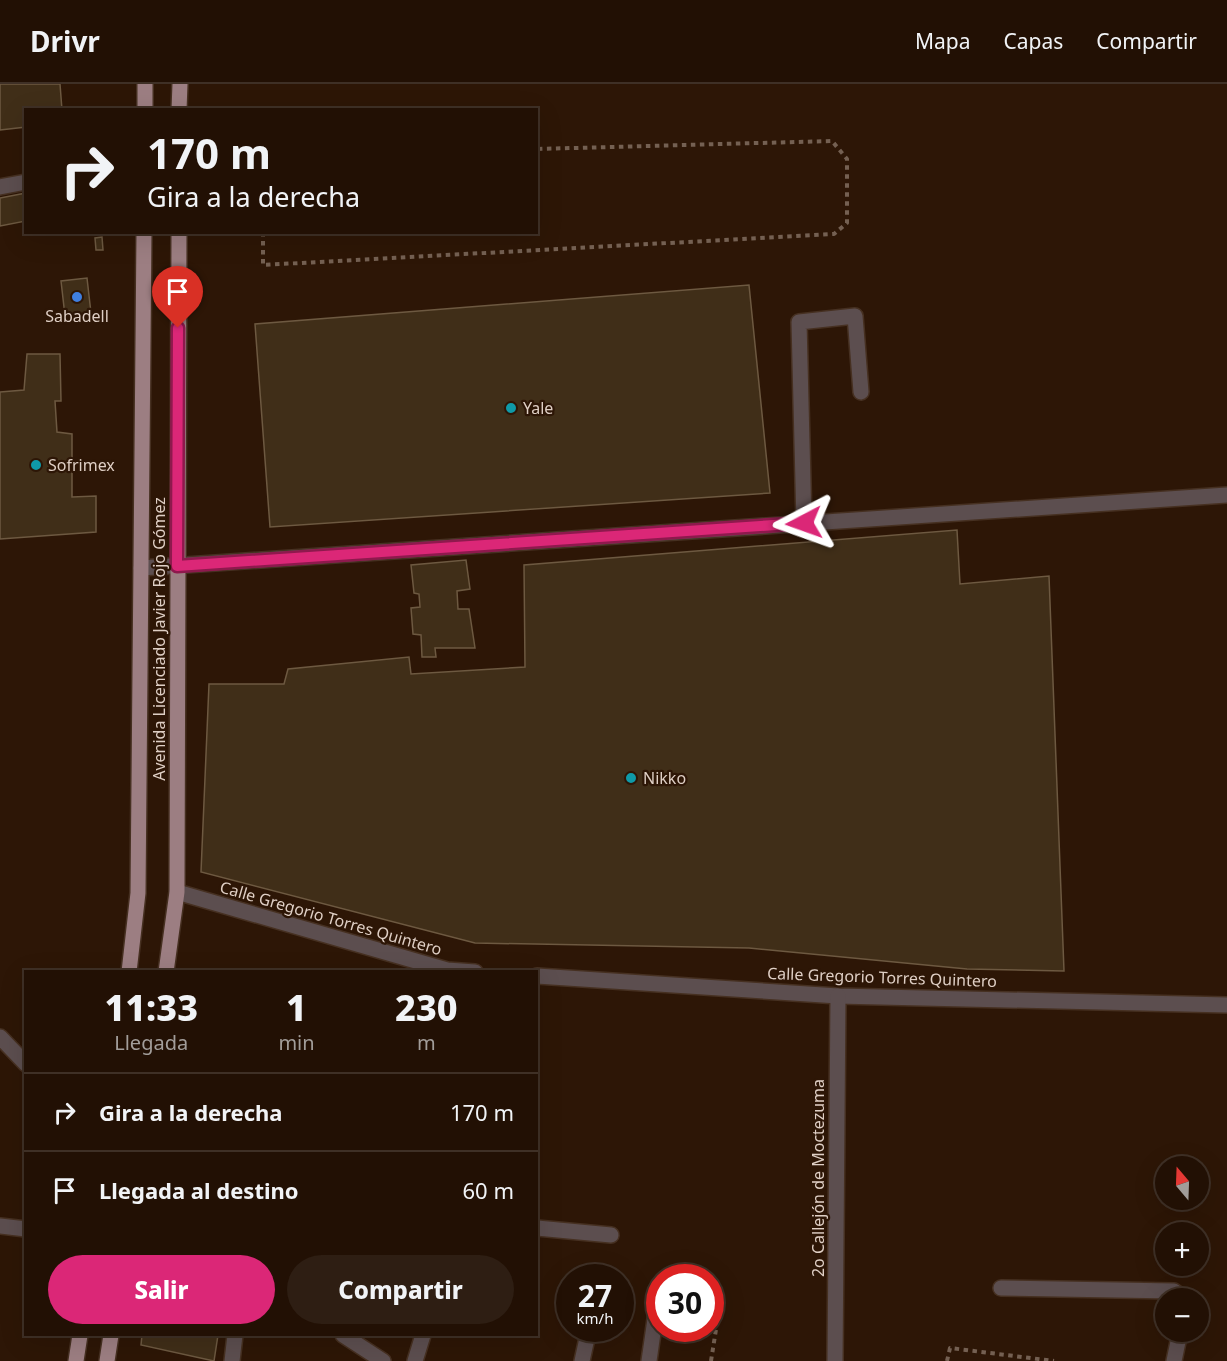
<!DOCTYPE html>
<html lang="es">
<head>
<meta charset="utf-8">
<style>
	body { margin:0; font-family:"Noto Sans",sans-serif; background:#2e1e13; color:#f1f3f6; height:100vh; display:flex; flex-direction:column; font-size:22px; white-space:nowrap }
	* { box-sizing:border-box; margin:0 }
	p { font-size:20px; color:#a29d9a }
	.icon { flex:none; width:33px; height:33px; fill:none; stroke:currentColor; stroke-width:2; stroke-linecap:round; stroke-linejoin:round }
	.map { position:relative; flex:1; overflow:hidden }
	.side { position:absolute; left:24px; top:886px; width:514px; height:366px; display:flex; flex-direction:column; background:#221004; border-radius:0px; box-shadow:0 6px 24px #0002,0 0 0 2px #3f3026 }
	.side>* { flex:none }
	.guide { position:absolute; left:24px; top:24px; width:514px; height:126px; border-radius:0px; box-shadow:0 6px 24px #0002,0 0 0 2px #3f3026; background:#221004; color:#f1f3f6; overflow:hidden }
	.needle { width:39px; rotate:341deg }
	.controls { position:absolute; left:1155px; top:1072px; display:grid; gap:12px }
	.controls a { display:grid; place-items:center; width:54px; height:54px; border-radius:50%; background:#221004; box-shadow:0 6px 24px #0002,0 0 0 2px #3f3026; font-size:30px }
	.speed { position:absolute; left:556px; top:1180px; display:flex; gap:12px; font-size:30px; font-weight:700; text-align:center }
	.speed>* { display:grid; place-content:center; width:78px; height:78px; border-radius:50%; background:#221004; box-shadow:0 6px 24px #0002,0 0 0 2px #3f3026; line-height:1 }
	.speed small { font-size:15px; font-weight:400 }
	.speed .limit { border:9px solid #d22; background:#fff; color:#111 }
	.pin { position:absolute; display:grid; place-items:center; width:51px; height:51px; color:#fff; margin:-62px -26px; border-radius:50% 50% 50% 0; rotate:-45deg; box-shadow:0 0 6px #0007 }
	.pin .icon { rotate:45deg }
	.me { position:absolute; width:66px; margin:-33px; rotate:266deg; stroke-linejoin:round; filter:drop-shadow(0 0 4px #0008) }
	.turn { display:flex; align-items:center; gap:21px; height:126px; padding:0 24px; font-size:27px }
	.turn .icon { width:78px; height:78px; stroke-width:2.5 }
	.turn b { display:block; font-size:42px; line-height:51px }
	.eta { display:flex; justify-content:space-evenly; align-items:center; height:102px; text-align:center }
	.eta b { font-size:36px; font-weight:800; line-height:42px }
	.primary-button { display:flex; gap:12px; margin-top:auto; padding:12px 24px }
	.primary-button a { flex:1; height:69px; border-radius:36px; background:#db2777; color:#fff; font-size:24px; font-weight:800; line-height:69px; text-align:center }
	.primary-button a+a { background:#2e1e13; color:#f1f3f6 }
	ul { padding:0; list-style:none }
	li { display:flex; align-items:center; gap:18px; height:78px; padding:0 24px; border-top:2px solid #3f3026 }
	li div { flex:1 }
	li b { display:block; font-size:22px }
	li em { font-style:normal }
	header { display:flex; align-items:center; gap:36px; box-sizing:border-box; height:84px; padding:0 30px; background:#221004; border-bottom:2px solid #3f3026 }
	header strong { font-size:28px }
	nav { display:flex; gap:33px; margin-inline-start:auto; font-size:21px }
	.map>svg:first-child { display:block }
	.building { fill:#402e18; stroke:#6d5941; stroke-width:1.5 }
	.lines { fill:none; stroke-linecap:round; stroke-linejoin:round }
	.minor-casing { stroke:#463021; stroke-width:18 }
	.major-casing { stroke:#463021; stroke-width:18 }
	.path { stroke:#746052; stroke-width:4; stroke-dasharray:4.5 4.5; stroke-linecap:butt }
	.minor { stroke:#5c4e4f; stroke-width:15 }
	.major { stroke:#9c7e82; stroke-width:15 }
	.route-casing { stroke:#8e194d; stroke-width:15 }
	.route { stroke:#db2777; stroke-width:10 }
	.shop-dot { fill:#3f7fe0; stroke:#2d1606; stroke-width:2 }
	.culture-dot { fill:#0f9aa8; stroke:#2d1606; stroke-width:2 }
	.labels { text-anchor:middle; dominant-baseline:central; stroke-width:4.5; stroke-linejoin:round; paint-order:stroke }
	.poi-label { font-size:16px; fill:#dfcfc5; stroke:#2d1606; text-anchor:start }
	.street-label { font-size:16px; fill:#dfcfc5; stroke:#2d1606 }
</style>
</head>
<body>
<header>
<strong>Drivr</strong>
<nav><a>Mapa</a><a>Capas</a><a>Compartir</a></nav>
</header>
<div class="map">
<svg width="1227" height="1277" viewBox="0 0 1227 1277">
	<rect width="100%" height="100%" fill="#2d1606"/>
	<g class="building">
		<polygon points="0,0 60,0 62,26 26,26 26,43 0,46"/>
		<polygon points="26,109 26,137 0,142 0,114"/>
		<polygon points="102,153 103,166 96,166 95,154"/>
		<polygon points="87,194 91,229 65,232 61,197"/>
		<polygon points="749,201 770,409 270,443 255,240"/>
		<polygon points="27,270 60,270 61,317 55,317 57,348 72,350 72,413 96,412 96,448 0,455 0,308 24,306"/>
		<polygon points="957,446 960,500 1049,492 1064,887 967,885 749,864 475,859 201,788 209,600 284,600 288,585 409,573 411,590 525,583 524,481"/>
		<polygon points="466,476 470,505 457,507 458,525 469,525 475,564 435,564 436,573 422,573 421,551 413,550 411,524 420,523 419,510 414,509 411,481"/>
		<polygon points="142,1251 218,1251 214,1277 141,1261"/>
	</g>
	<g class="lines">
		<g class="minor-casing">
			<g id="minor">
				<polyline points="0,103 26,98"/>
				<polyline points="804,439 799,238 855,232 861,308"/>
				<polyline points="141,484 1227,411"/>
				<polyline points="177,808 447,886 475,888"/>
				<polyline points="537,892 838,912 1227,921"/>
				<polyline points="0,953 26,980"/>
				<polyline points="0,1142 26,1145"/>
				<polyline points="537,1144 611,1151"/>
				<polyline points="1001,1204 1174,1207 1184,1215"/>
				<polyline points="343,1251 383,1277"/>
				<polyline points="232,1277 235,1251"/>
				<polyline points="415,1277 423,1251"/>
				<polyline points="582,1277 589,1245"/>
				<polyline points="649,1277 656,1228"/>
				<polyline points="835,1277 838,912"/>
				<polyline points="1174,1277 1180,1248"/>
			</g>
		</g>
		<g class="major-casing">
			<g id="major">
				<polyline points="145,26 145,0"/>
				<polyline points="179,26 180,0"/>
				<polyline points="129,888 138,809 144,148"/>
				<polyline points="166,888 177,808 179,148"/>
				<polyline points="76,1277 80,1251"/>
				<polyline points="107,1277 111,1251"/>
			</g>
		</g>
		<g class="path">
			<polyline points="263,148 263,181 834,150 847,139 847,75 832,57 537,65"/>
			<polyline points="711,1277 717,1239"/>
			<polyline points="947,1277 950,1264 1054,1277"/>
		</g>
		<use href="#minor" class="minor"/>
		<use href="#major" class="major"/>
	</g>
	<g class="lines">
		<g class="route-casing">
			<polyline id="route" points="178,244 177,482 804,439"/>
		</g>
		<use href="#route" class="route"/>
	</g>
	<circle class="shop-dot" cx="77" cy="213" r="6"/>
	<g class="culture-dot">
		<circle cx="511" cy="324" r="6"/>
		<circle cx="36" cy="381" r="6"/>
		<circle cx="631" cy="694" r="6"/>
	</g>
	<g class="labels">
		<g class="poi-label">
			<text x="77" y="232" text-anchor="middle">Sabadell</text>
			<text x="523" y="324">Yale</text>
			<text x="48" y="381">Sofrimex</text>
			<text x="643" y="694">Nikko</text>
		</g>
		<g class="street-label">
			<text transform="translate(159 555) rotate(-90)">Avenida Licenciado Javier Rojo Gómez</text>
			<text transform="translate(331 834) rotate(16)">Calle Gregorio Torres Quintero</text>
			<text transform="translate(882 893) rotate(2)">Calle Gregorio Torres Quintero</text>
			<text transform="translate(818 1094) rotate(-90)">2o Callejón de Moctezuma</text>
		</g>
	</g>
</svg>
<div class="controls">
<a><svg class="needle" viewBox="-14 -14 28 28"><path d="M0-13l5 13h-10z" fill="#e53935"/><path d="M0 13l5-13h-10z" fill="#a29d9a"/></svg></a>
<a>+</a>
<a>−</a>
</div>
<div class="speed"><div>27<small>km/h</small></div><div class="limit">30</div></div>
<div class="pin" style="left:178px;top:244px;background:#d93025"><svg class="icon" aria-label="arrive" viewBox="0 0 24 24"><path d="M6 21V4h12l-3 4 3 4H6"/></svg></div>
<svg class="me" style="left:804px;top:439px" viewBox="-20 -20 40 40"><path d="M0-17L14 15 0 8-14 15z" fill="#db2777" stroke="#fff" stroke-width="4"/></svg>
<div class="guide">
<div class="turn"><svg class="icon" aria-label="right" viewBox="0 0 24 24"><path d="M7 20v-9h11M14 6l5 5-5 5"/></svg><div><b>170 m</b>Gira a la derecha</div></div>
</div>
<section class="side">
<div class="eta">
<div><b>11:33</b><p>Llegada</p></div>
<div><b>1</b><p>min</p></div>
<div><b>230</b><p>m</p></div>
</div>
<ul>
<li><svg class="icon" aria-label="right" viewBox="0 0 24 24"><path d="M7 20v-9h11M14 6l5 5-5 5"/></svg><div><b>Gira a la derecha</b></div><em>170 m</em></li>
<li><svg class="icon" aria-label="arrive" viewBox="0 0 24 24"><path d="M6 21V4h12l-3 4 3 4H6"/></svg><div><b>Llegada al destino</b></div><em>60 m</em></li>
</ul>
<div class="primary-button"><a>Salir</a><a>Compartir</a></div>
</section>
</div>
</body>
</html>
